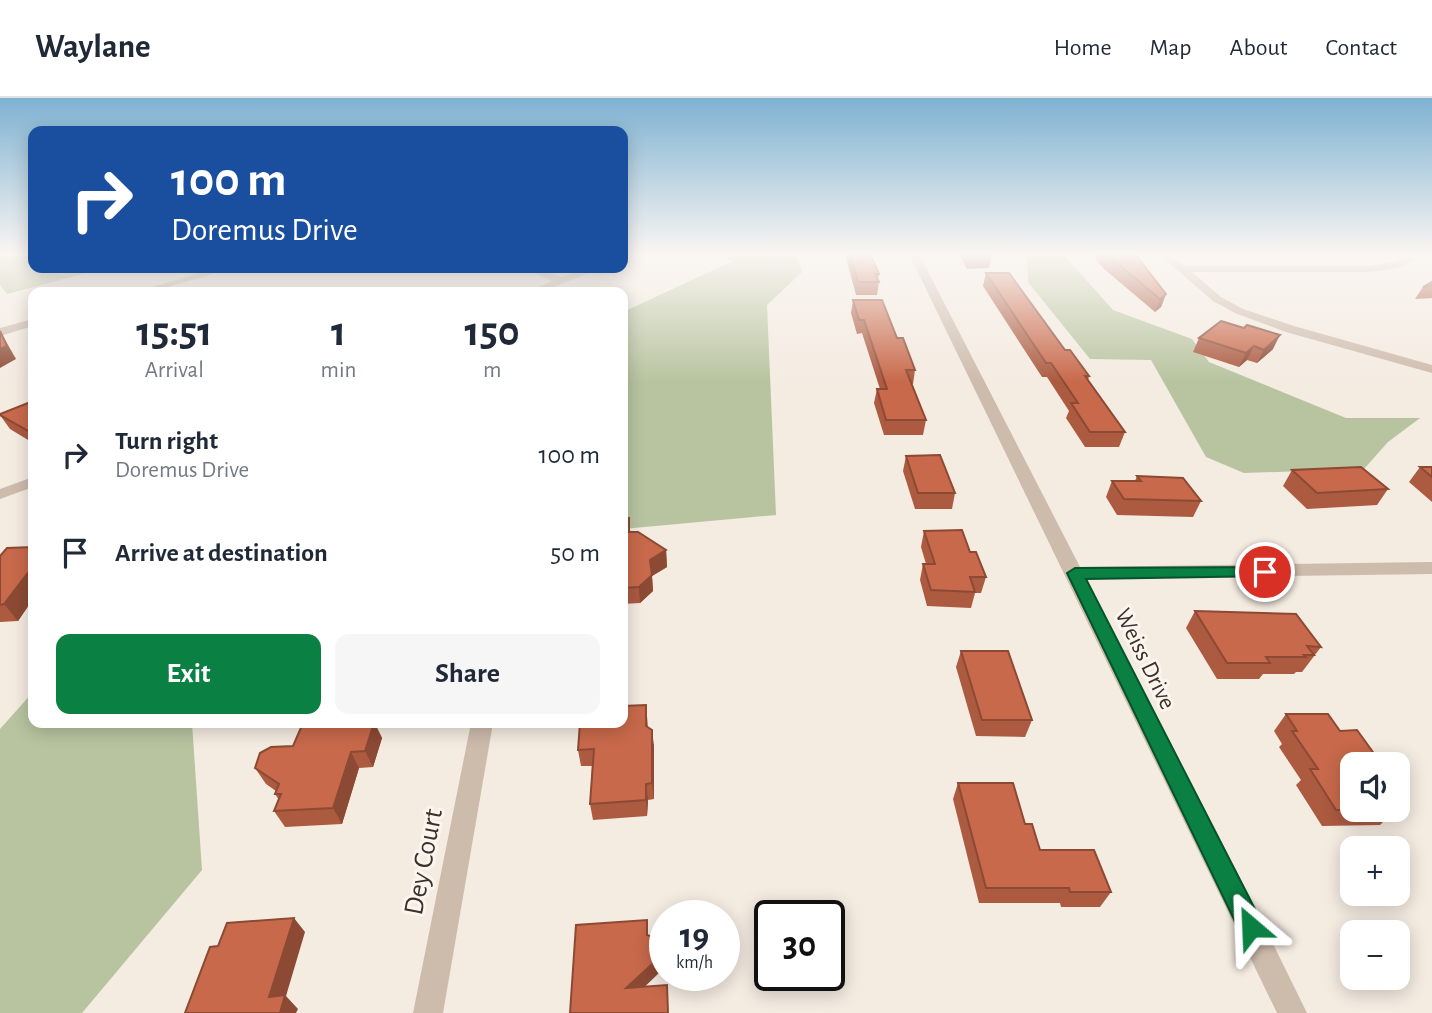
<!DOCTYPE html>
<html lang="en">
<head>
<meta charset="utf-8">
<style>
	body { margin:0; font-family:"Alegreya Sans",sans-serif; background:#f6f6f7; color:#1f2937; height:100vh; display:flex; flex-direction:column; font-size:26px; white-space:nowrap }
	* { box-sizing:border-box; margin:0 }
	p { font-size:23px; color:#747a83 }
	.icon { flex:none; width:38px; height:38px; fill:none; stroke:currentColor; stroke-width:2; stroke-linecap:round; stroke-linejoin:round }
	.map { position:relative; flex:1; overflow:hidden }
	.details { position:absolute; left:28px; top:189px; width:600px; height:441px; display:flex; flex-direction:column; background:#fff; border-radius:14px; box-shadow:0 4px 18px #0003 }
	.details>* { flex:none }
	.banner { position:absolute; left:28px; top:28px; width:600px; height:147px; border-radius:14px; box-shadow:0 4px 18px #0003; background:#1a4fa0; color:#fff; overflow:hidden }
	.fabs { position:absolute; left:1340px; top:654px; display:grid; gap:14px }
	.fabs a { display:grid; place-items:center; width:70px; height:70px; border-radius:14px; background:#fff; box-shadow:0 4px 18px #0003; font-size:35px }
	.speed { position:absolute; left:649px; top:802px; display:flex; gap:14px; font-size:35px; font-weight:700; text-align:center }
	.speed>* { display:grid; place-content:center; width:91px; height:91px; border-radius:50%; background:#fff; box-shadow:0 4px 18px #0003; line-height:1 }
	.speed small { font-size:18px; font-weight:400 }
	.speed .limit { border:4px solid #111; border-radius:10px; background:#fff; color:#111 }
	.pin { position:absolute; display:grid; place-items:center; width:60px; height:60px; color:#fff; margin:-30px; border:4px solid #fff; border-radius:50%; box-shadow:0 2px 7px #0007 }
	.me { position:absolute; width:77px; margin:-38px; rotate:334deg; stroke-linejoin:round; filter:drop-shadow(0 0 5px #0008) }
	.turn { display:flex; align-items:center; gap:24px; height:147px; padding:0 28px; font-size:32px }
	.turn .icon { width:91px; height:91px; stroke-width:2.5 }
	.turn b { display:block; font-size:49px; line-height:60px }
	.eta { display:flex; justify-content:space-evenly; align-items:center; height:119px; text-align:center }
	.eta b { font-size:42px; font-weight:600; line-height:49px }
	.cta { display:flex; gap:14px; margin-top:auto; padding:14px 28px }
	.cta a { flex:1; height:80px; border-radius:14px; background:#0b8043; color:#fff; font-size:28px; font-weight:600; line-height:80px; text-align:center }
	.cta a+a { background:#f6f6f7; color:#1f2937 }
	ul { padding:0; list-style:none }
	li { display:flex; align-items:center; gap:21px; height:98px; padding:0 28px }
	li div { flex:1 }
	li b { display:block; font-size:26px }
	li em { font-style:normal }
	header { display:flex; align-items:center; gap:42px; box-sizing:border-box; height:98px; padding:0 35px; background:#fff; border-bottom:2px solid #e0e1e3 }
	header strong { font-size:33px }
	nav { display:flex; gap:38px; margin-inline-start:auto; font-size:24px }
	.map>svg:first-child { display:block }
	.green { fill:#b8c4a0 }
	.lines { fill:none; stroke-linecap:round; stroke-linejoin:round }
	.minor { fill:#cdbbac; fill-rule:evenodd }
	.wall { fill:#ac5a40 }
	.shaded-wall { fill:#8c4a34 }
	.building { fill:#c8694b; stroke:#8c4a34; stroke-width:2 }
	.route { fill:#0b8043; stroke:#07532c; stroke-width:2 }
	.labels { text-anchor:middle; dominant-baseline:central; stroke-width:6; stroke-linejoin:round; paint-order:stroke }
	.street-label { font-size:24px; fill:#3b302b; stroke:#fbf5ee }
	.near-street-label { font-size:28px; fill:#3b302b; stroke:#fbf5ee }
</style>
</head>
<body>
<header>
<strong>Waylane</strong>
<nav><a>Home</a><a>Map</a><a>About</a><a>Contact</a></nav>
</header>
<div class="map">
<svg width="1432" height="915" viewBox="0 0 1432 915">
	<rect width="100%" height="100%" fill="#f4ebe1"/>
	<g class="green">
		<polygon points="0,156 33,156 33,170 105,170 7,196 0,187"/>
		<polygon points="710,156 796,156 802,174 767,207 776,417 623,431 623,214 733,163"/>
		<polygon points="1027,156 1063,156 1113,212 1192,241 1209,264 1346,320 1420,320 1388,344 1364,371 1244,375 1206,359 1151,262 1090,261 1028,184"/>
		<polygon points="33,594 33,625 192,625 202,772 82,915 0,915 0,631"/>
	</g>
	<g class="lines">
		<g class="minor">
			<polygon points="623,156 637,156 623,162"/>
			<polygon points="909,156 919,156 1080,469 1432,464 1432,476 1086,481 1250,799 1307,915 1277,915"/>
			<polygon points="1159,156 1169,156 1184,168 1370,168 1395,164 1411,156 1423,156 1402,169 1370,174 1192,174 1221,199 1243,211 1294,228 1432,267 1432,275 1286,234 1235,215 1213,203"/>
			<polygon points="217,170 233,170 151,194 135,194"/>
			<polygon points="523,170 537,170 562,179 587,170 601,170 541,194 527,194 552,183"/>
			<polygon points="33,221 33,228 0,238 0,230"/>
			<polygon points="33,379 33,389 0,401 0,391"/>
			<polygon points="471,625 493,625 443,915 413,915"/>
		</g>
	</g>
	<g class="wall">
		<polygon points="845,156 872,156 872,160 879,176 878,181 879,184 877,197 856,197"/>
		<polygon points="959,156 990,156 992,158 989,170 967,171"/>
		<polygon points="1093,156 1135,156 1166,196 1161,209 1155,214 1103,170"/>
		<polygon points="986,175 1065,252 1089,278 1088,283 1125,334 1119,349 1085,349 1066,320 1069,313 1047,279 1042,279 983,188"/>
		<polygon points="1432,184 1432,200 1415,201 1423,189"/>
		<polygon points="853,202 897,240 915,272 913,286 912,286 926,322 923,337 884,337 874,305 877,291 880,291 862,235 857,236 851,215"/>
		<polygon points="1199,240 1273,251 1257,265 1247,262 1239,269 1193,254"/>
		<polygon points="33,303 33,345 10,331 0,317"/>
		<polygon points="906,358 955,395 952,411 915,411 903,373"/>
		<polygon points="1420,369 1432,369 1432,404 1409,384"/>
		<polygon points="1292,372 1388,391 1377,407 1307,411 1283,388"/>
		<polygon points="1137,378 1201,403 1193,419 1117,417 1106,399 1112,383 1135,383"/>
		<polygon points="623,421 631,434 666,452 667,469 652,478 653,493 640,505 623,506"/>
		<polygon points="924,433 970,454 986,479 981,495 975,495 971,510 927,508 920,482 923,466 926,466 921,449"/>
		<polygon points="33,449 33,501 18,523 0,524 0,458"/>
		<polygon points="1195,513 1321,549 1302,574 1296,574 1294,576 1263,576 1259,581 1217,581 1186,530"/>
		<polygon points="961,553 1032,622 1025,639 976,638 956,569"/>
		<polygon points="646,607 648,629 654,648 654,701 648,702 647,718 593,722 590,706 592,668 581,668 578,652 623,625"/>
		<polygon points="1286,616 1340,633 1375,657 1367,667 1353,667 1353,712 1395,712 1380,727 1322,728 1296,687 1301,682 1279,649 1282,646 1274,633"/>
		<polygon points="346,625 375,625 382,640 373,669 359,670 342,726 285,729 274,713 279,702 275,696 276,693 266,686 255,670 293,648"/>
		<polygon points="958,685 1025,726 1040,752 1111,794 1100,809 1061,809 1060,805 979,805 953,701"/>
	</g>
	<g class="shaded-wall">
		<polygon points="1166,196 1161,209 1155,214 1160,201"/>
		<polygon points="0,233 16,261 0,270"/>
		<polygon points="1280,237 1273,251 1257,265 1264,252"/>
		<polygon points="1254,248 1247,262 1239,269 1246,255"/>
		<polygon points="666,452 667,469 652,478 653,493 640,505 639,489 650,462"/>
		<polygon points="33,468 33,501 18,523 4,506"/>
		<polygon points="374,625 382,640 373,669 365,653"/>
		<polygon points="652,632 654,648 654,701 652,685"/>
		<polygon points="351,654 359,670 342,726 333,710"/>
		<polygon points="646,686 648,702 647,718 646,702"/>
		<polygon points="294,820 305,834 286,898 298,911 296,915 280,915 269,899"/>
		<polygon points="662,851 664,865 662,872 629,904 626,890"/>
	</g>
	<g class="building">
		<polygon points="850,156 870,156 879,176 875,176 879,184 858,184"/>
		<polygon points="968,156 990,156 992,158 970,158"/>
		<polygon points="1106,156 1135,156 1166,196 1160,201"/>
		<polygon points="986,175 1009,175 1065,252 1070,252 1089,278 1085,278 1125,334 1090,334 1071,305 1078,305 1051,265 1046,265"/>
		<polygon points="1432,184 1432,188 1423,189"/>
		<polygon points="853,202 882,202 897,240 903,240 915,272 906,272 926,322 886,322 877,291 887,291 864,222 859,222"/>
		<polygon points="1221,223 1244,230 1247,227 1280,237 1264,252 1254,248 1246,255 1199,240"/>
		<polygon points="0,233 7,248 0,251"/>
		<polygon points="33,303 32,335 0,317 0,316"/>
		<polygon points="940,357 955,395 918,395 906,358"/>
		<polygon points="1361,369 1388,391 1317,395 1292,372"/>
		<polygon points="1420,369 1432,369 1432,379"/>
		<polygon points="1137,378 1183,380 1201,403 1124,401 1112,383 1141,383"/>
		<polygon points="629,420 629,434 638,434 666,452 650,462 652,477 639,489 623,490 623,421"/>
		<polygon points="962,432 970,454 976,454 986,479 970,479 975,494 931,492 923,466 935,466 924,433"/>
		<polygon points="33,449 33,468 4,506 0,507 0,458 7,450"/>
		<polygon points="1195,513 1296,516 1321,549 1307,548 1314,557 1304,557 1306,559 1266,559 1270,565 1227,565"/>
		<polygon points="961,553 1008,553 1032,622 982,622"/>
		<polygon points="646,607 646,628 652,632 652,685 646,686 646,702 590,706 594,651 578,652 580,625 623,625 623,608"/>
		<polygon points="1286,616 1328,616 1340,633 1357,632 1375,657 1357,657 1364,667 1353,667 1353,712 1336,712 1310,671 1318,671 1292,633 1297,633"/>
		<polygon points="303,625 335,625 335,626 374,625 365,653 351,654 333,710 274,713 281,696 275,696 279,686 255,670 260,655 271,649 293,648"/>
		<polygon points="958,685 1013,685 1025,726 1032,726 1040,752 1094,752 1111,794 1070,794 1069,790 986,790"/>
		<polygon points="294,820 269,899 285,897 280,915 185,915 210,849 218,848 227,825"/>
		<polygon points="647,822 647,837 656,840 662,851 661,858 626,890 667,887 668,915 570,915 576,827"/>
	</g>
	<linearGradient id="sky" x2="0" y2="1"><stop stop-color="#7eb2d2"/><stop offset="0.55" stop-color="#faf6f2"/><stop offset="1" stop-color="#faf6f2" stop-opacity="0"/></linearGradient>
	<rect width="1432" height="284" fill="url(#sky)"/>
	<polygon class="route" points="1265,469 1271,471 1273,474 1271,478 1086,481 1260,821 1263,829 1260,838 1251,841 1242,838 1067,475 1075,470"/>
	<g class="labels">
		<g class="street-label">
			<text transform="translate(1145 561) rotate(64)">Weiss Drive</text>
		</g>
		<g class="near-street-label">
			<text transform="translate(424 764) rotate(-79)">Dey Court</text>
		</g>
	</g>
</svg>
<div class="fabs">
<a><svg class="icon" aria-label="sound" viewBox="0 0 24 24"><path d="M4 9h4l5-4v14l-5-4H4zM17 9q2 3 0 6"/></svg></a>
<a>+</a>
<a>−</a>
</div>
<div class="speed"><div>19<small>km/h</small></div><div class="limit">30</div></div>
<div class="pin" style="left:1265px;top:474px;background:#d93025"><svg class="icon" aria-label="arrive" viewBox="0 0 24 24"><path d="M6 21V4h12l-3 4 3 4H6"/></svg></div>
<svg class="me" style="left:1251px;top:829px" viewBox="-20 -20 40 40"><path d="M0-17L14 15 0 8-14 15z" fill="#0b8043" stroke="#fff" stroke-width="4"/></svg>
<div class="banner">
<div class="turn"><svg class="icon" aria-label="right" viewBox="0 0 24 24"><path d="M7 20v-9h11M14 6l5 5-5 5"/></svg><div><b>100 m</b>Doremus Drive</div></div>
</div>
<section class="details">
<div class="eta">
<div><b>15:51</b><p>Arrival</p></div>
<div><b>1</b><p>min</p></div>
<div><b>150</b><p>m</p></div>
</div>
<ul>
<li><svg class="icon" aria-label="right" viewBox="0 0 24 24"><path d="M7 20v-9h11M14 6l5 5-5 5"/></svg><div><b>Turn right</b><p>Doremus Drive</p></div><em>100 m</em></li>
<li><svg class="icon" aria-label="arrive" viewBox="0 0 24 24"><path d="M6 21V4h12l-3 4 3 4H6"/></svg><div><b>Arrive at destination</b></div><em>50 m</em></li>
</ul>
<div class="cta"><a>Exit</a><a>Share</a></div>
</section>
</div>
</body>
</html>
